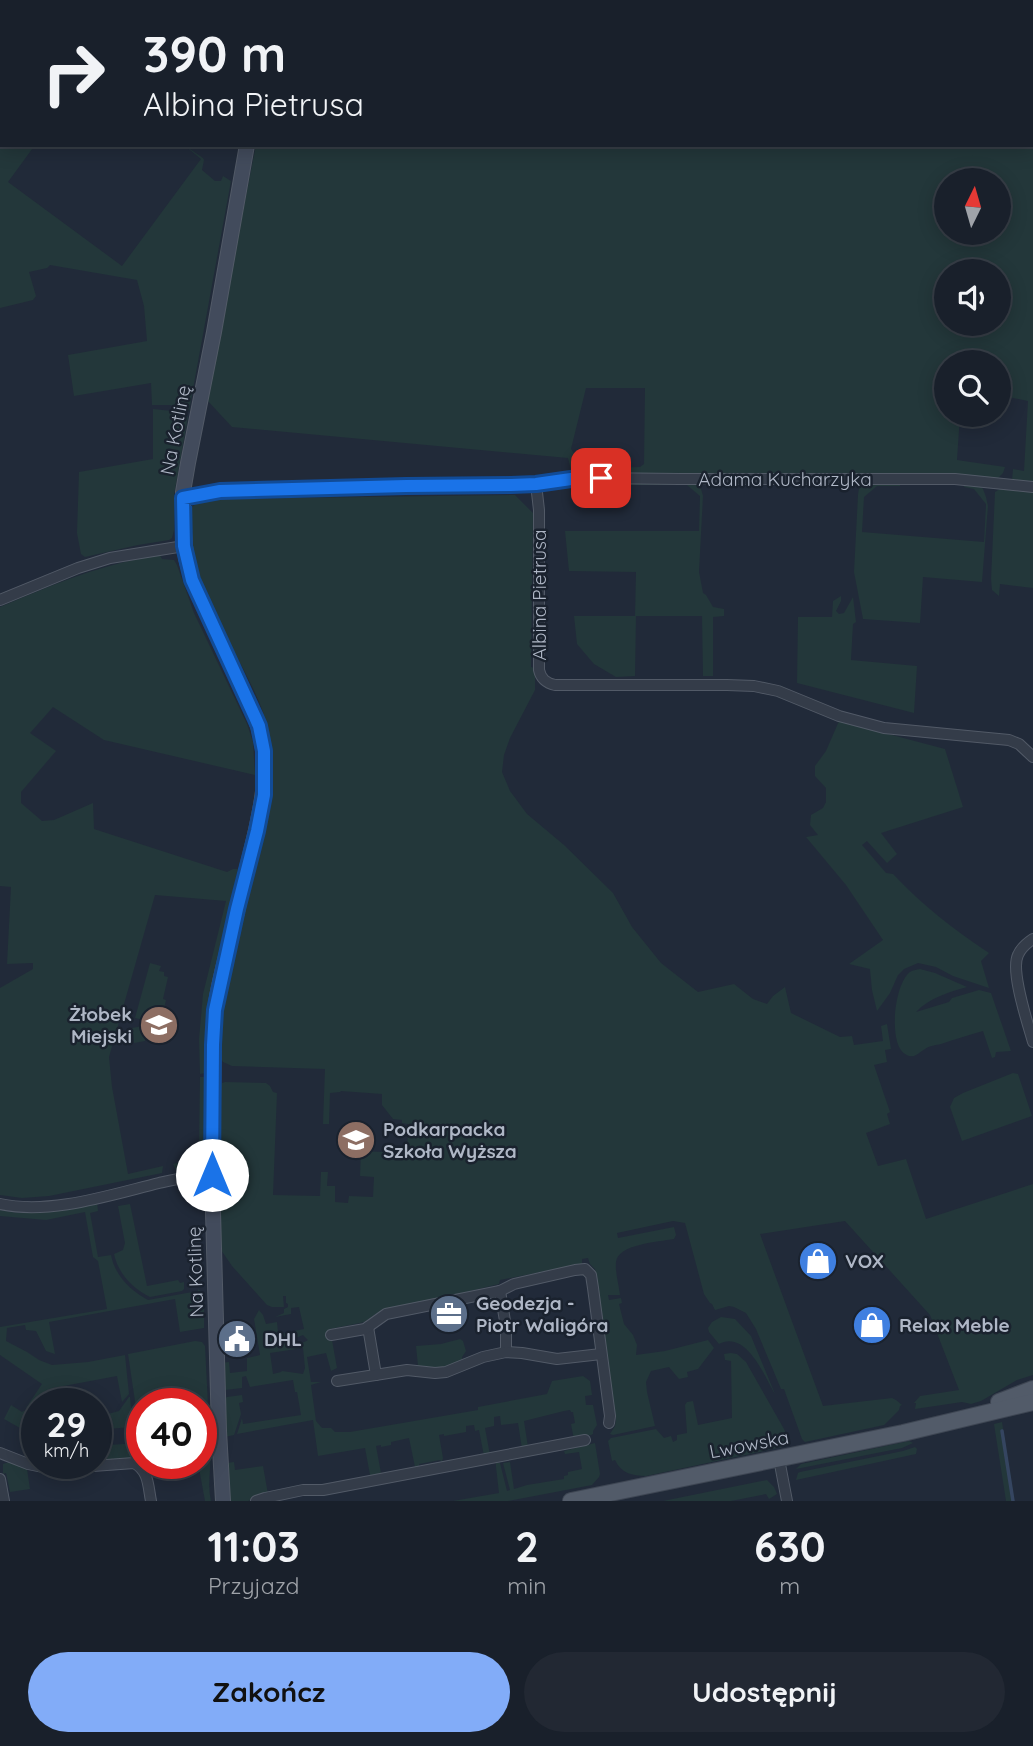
<!DOCTYPE html>
<html lang="pl">
<head>
<meta charset="utf-8">
<style>
	body { margin:0; font-family:Quicksand,sans-serif; background:#222833; color:#f1f3f6; height:100vh; display:flex; flex-direction:column; font-size:26px; white-space:nowrap }
	* { box-sizing:border-box; margin:0 }
	p { font-size:23px; color:#9fa3a9 }
	.icon { flex:none; width:38px; height:38px; fill:none; stroke:currentColor; stroke-width:2; stroke-linecap:round; stroke-linejoin:round }
	.map { position:relative; height:1501px; overflow:hidden }
	.drawer { display:flex; flex-direction:column; background:#19202b; flex:1 }
	.drawer>* { flex:none }
	.hud { position:absolute; left:0px; top:0px; width:1034px; height:147px; box-shadow:0 4px 18px #0003,0 0 0 2px #373e47; background:#19202b; color:#f1f3f6; overflow:hidden }
	.needle { width:46px; rotate:5deg }
	.buttons { position:absolute; left:934px; top:168px; display:grid; gap:14px }
	.buttons a { display:grid; place-items:center; width:77px; height:77px; border-radius:50%; background:#19202b; box-shadow:0 4px 18px #0003,0 0 0 2px #373e47; font-size:35px }
	.speed { position:absolute; left:21px; top:1388px; display:flex; gap:14px; font-size:35px; font-weight:700; text-align:center }
	.speed>* { display:grid; place-content:center; width:91px; height:91px; border-radius:50%; background:#19202b; box-shadow:0 4px 18px #0003,0 0 0 2px #373e47; line-height:1 }
	.speed small { font-size:18px; font-weight:400 }
	.speed .limit { border:10px solid #d22; background:#fff; color:#111 }
	.pin { position:absolute; display:grid; place-items:center; width:60px; height:60px; color:#fff; margin:-30px; border-radius:14px; box-shadow:0 4px 10px #0006 }
	.me { position:absolute; width:77px; margin:-38px; rotate:0deg; stroke-linejoin:round; filter:drop-shadow(0 0 5px #0008) }
	.turn { display:flex; align-items:center; gap:24px; height:147px; padding:0 28px; font-size:32px }
	.turn .icon { width:91px; height:91px; stroke-width:2.5 }
	.turn b { display:block; font-size:49px; line-height:60px }
	.eta { display:flex; justify-content:space-evenly; align-items:center; height:119px; text-align:center }
	.eta b { font-size:42px; font-weight:700; line-height:49px }
	.action { display:flex; gap:14px; margin-top:auto; padding:14px 28px }
	.action a { flex:1; height:80px; border-radius:42px; background:#82acf8; color:#111; font-size:28px; font-weight:700; line-height:80px; text-align:center }
	.action a+a { background:#222833; color:#f1f3f6 }
	.map>svg:first-child { display:block }
	.green { fill:#23373a; fill-rule:evenodd }
	.lines { fill:none; stroke-linecap:round; stroke-linejoin:round }
	.stream { stroke:#354560; stroke-width:3.5 }
	.street-casing { stroke:#525a67; stroke-width:12 }
	.secondary-casing { stroke:#525a67; stroke-width:16 }
	.primary-casing { stroke:#3e4653; stroke-width:18 }
	.street { stroke:#343c49; stroke-width:10 }
	.secondary { stroke:#424b5c; stroke-width:14 }
	.primary { stroke:#525b69; stroke-width:16 }
	.route-casing { stroke:#114b97; stroke-width:18 }
	.route { stroke:#1a73e8; stroke-width:12 }
	.labels { text-anchor:middle; dominant-baseline:central; stroke-width:5; stroke-linejoin:round; paint-order:stroke }
	.street-label { font-size:19px; fill:#afb7c6; stroke:#1a222e }
	.poi-label { font-size:19px; font-weight:bold; fill:#afb7c6; stroke:#1a222e; text-anchor:start }
</style>
</head>
<body>
<div class="map">
<svg width="1033" height="1501" viewBox="0 0 1033 1501">
	<rect width="100%" height="100%" fill="#212a39"/>
	<g class="green">
		<polygon points="0,0 266,0 266,2 2,2 2,145 35,145 8,182 122,266 201,159 184,145 203,158 204,160 202,170 215,181 221,181 223,176 231,181 189,411 170,405 152,405 151,383 74,396 68,355 147,341 144,306 137,280 50,265 47,268 29,272 36,296 33,300 0,308"/>
		<rect x="282" y="0" width="705" height="2"/>
		<path d="M993,0H1033V483L1012,480L1013,469L1024,471L1028,401L999,395V362H947V415H960L957,460L1005,467L1003,473L998,478L611,474L607,471L608,468L640,467L644,464L645,388H586L571,449L577,458H587L596,463L597,468C592,475 580,474 572,474L568,458L232,427L206,399L256,145H1032V2H993ZM947,180H999V233H947ZM947,271H999V324H947Z"/>
		<polygon points="153,409 172,411 188,417 174,495 174,530 172,538 169,540 138,545 85,557 81,554 77,533 79,472 153,459"/>
		<polygon points="573,481 697,483 701,489 703,496 699,572 703,593 706,595 713,607 724,609 724,616 713,617 713,676 703,676 702,616 636,616 635,676 616,677 594,664 577,644 574,616 635,616 636,572 569,571 565,531 699,531 700,496 687,485 574,485"/>
		<polygon points="862,484 900,484 900,486 877,486 864,497 862,532 984,542 986,504 974,489 964,487 964,485 979,485 983,489 986,497 988,506 982,582 923,577 920,623 863,619 854,572 858,495 859,488"/>
		<polygon points="1003,487 1033,489 1033,588 1000,584 999,596 992,590 991,579 995,492"/>
		<path d="M515,495L533,513L531,667L535,668V690L510,738L504,755L502,772L510,791L527,814L564,845L613,893L632,927L661,963L698,992L734,984L753,999L767,1004L773,996L785,987L791,1013L840,1037L852,1036L854,1045L883,1041L881,1026L887,1024L891,1049L885,1050L887,1062L874,1065L890,1112L887,1114L890,1124L866,1133L878,1166L906,1159L926,1219L1033,1184V1375L1017,1380L981,1401L971,1404L962,1402L915,1409L916,1403H914L920,1396L959,1390L930,1315L845,1221L760,1234L823,1406L892,1398L896,1400L902,1405L900,1406L899,1410L884,1425L805,1442L802,1439L784,1389H781L756,1329L746,1313L734,1307L729,1306L715,1310L712,1304L710,1303L704,1294L685,1223L673,1221L617,1233L618,1238L674,1227L676,1235L674,1239C658,1242 618,1244 616,1262C615,1273 619,1285 620,1295H608L609,1300L621,1298L622,1303L619,1304L624,1324L633,1335L637,1345L636,1355L665,1351L708,1340L714,1348L698,1369L687,1372L688,1377L679,1379L669,1367L651,1371L646,1382L647,1392L655,1426L613,1435L610,1434L615,1426L616,1420L595,1269L590,1264L588,1258L582,1259V1264L500,1280L499,1284L462,1293L460,1296L391,1309L377,1313L365,1322L330,1329L337,1368L331,1371L326,1353L307,1357L311,1382H321L311,1385L316,1421L322,1428H331L335,1432H350L478,1410V1407L547,1394L552,1381L583,1376L590,1381L592,1395L585,1396L586,1405H593L597,1425L593,1431V1434L591,1435L574,1440L571,1424L575,1423L573,1412H571L570,1410L564,1411L524,1421L528,1447L522,1449L518,1423L501,1425L500,1416L494,1417V1426L485,1428L490,1455L484,1456L479,1430L475,1431L474,1425L466,1426V1432L444,1436V1434L439,1435L443,1458L442,1462L440,1460L419,1464V1468L416,1469L415,1467L409,1438L391,1442V1445L381,1447V1445L376,1446L381,1473L380,1476L372,1477L370,1475L365,1448L318,1456L313,1420L237,1434L242,1418L243,1424L301,1415L297,1392H295L293,1380L250,1387L246,1376L242,1377V1388L225,1390L221,1363L229,1362L230,1373L247,1371V1358L260,1355L254,1319L259,1310L263,1315L266,1324L277,1322L278,1332L289,1334L291,1339L287,1342L291,1349L308,1340L303,1335L293,1339L292,1333H294V1331L304,1329L299,1307L291,1308V1314L275,1317L284,1313V1309L288,1307V1304L286,1303V1296H283L284,1307H272L267,1305L232,1266L221,1250L219,1088L222,1083L225,1082L266,1083L270,1086L273,1092L277,1093L273,1195L320,1196L321,1172H328L327,1186H335V1202L348,1203L349,1196L373,1197L374,1177L360,1176L361,1151L383,1152V1159L407,1160L408,1124L402,1123V1120L393,1119L382,1105V1094L341,1091L340,1092L330,1093L329,1124H323L325,1069L232,1066L223,1062L220,1057C220,991 240,928 255,865C265,824 276,783 270,740C266,711 252,686 239,661C221,628 204,596 195,560C190,543 188,524 192,507L197,503L206,499ZM303,1348L305,1368L303,1374L282,1371L281,1372L273,1374L270,1353Z"/>
		<path d="M160,555L162,559L174,560L177,565L194,613L247,724L253,742L255,775L104,740L53,707L30,733L56,751L21,792V803L42,821L54,820L93,803L94,829L227,872L233,869H238L207,1005L205,1073L200,1074L199,1039L203,994L226,901L155,895L109,1057L112,1087L128,1174L163,1166L162,1173L49,1196L22,1198L0,1195V988L33,969V963L7,964L11,887L0,886V607C52,585 104,563 160,555Z"/>
		<polygon points="841,596 841,601 836,611 839,614 844,613 853,597 856,622 853,624 851,660 917,666 914,713 797,683 798,617 832,617 833,601"/>
		<path d="M839,721L945,749L963,807L881,833L897,854L887,863L867,841L862,845L886,873L893,874C922,905 954,930 989,953L981,961L989,988L953,976L936,967L918,963L904,969L898,975L890,993L877,1011L872,990L870,969L849,964L883,940L846,885L806,837L818,835L810,825L811,815L823,808L826,802V788L815,776V766L826,751Z"/>
		<polygon points="150,963 161,966 159,971 164,972 164,976 168,977 163,999 166,1000 164,1009 163,1027 159,1028 160,1035 145,1037 145,1041 134,1043 132,1028 154,1024 154,1022 135,1018"/>
		<path d="M920,969L935,973L967,987C949,992 929,998 916,1012L949,1002L952,998L979,990L991,993L1011,1051L996,1052L995,1057L992,1058L983,1031C969,1035 955,1039 941,1044C936,1045 929,1046 925,1049C918,1053 914,1060 905,1054C888,1044 894,984 910,972C913,970 916,970 920,969Z"/>
		<polygon points="1013,1073 1018,1074 1032,1116 962,1141 950,1107 954,1098 963,1093"/>
		<polygon points="200,1077 204,1077 204,1161 202,1165 176,1170 173,1164 183,1161 199,1145"/>
		<path d="M97,1202L98,1211L90,1213L98,1257L111,1255C115,1276 131,1291 148,1300L198,1291V1289L204,1294V1328L180,1332L175,1299L49,1322L55,1354L46,1351L36,1331L26,1330L25,1325L7,1328L6,1341L27,1352L39,1360L52,1365L88,1362L125,1355L129,1394L122,1402L117,1376L53,1388L55,1403L37,1404V1412L26,1408L42,1384L0,1355V1327L107,1309L98,1261L93,1257L85,1212L46,1220L0,1216V1210C32,1218 65,1208 97,1202Z"/>
		<path d="M130,1204L147,1286L178,1280L180,1283L184,1282V1289L182,1291L150,1297C132,1288 118,1273 114,1254L123,1250L125,1243L118,1206Z"/>
		<path d="M721,1317L735,1319L751,1336L775,1394C764,1375 746,1330 719,1344L709,1332L708,1328L712,1322Z"/>
		<path d="M460,1339L463,1341L466,1351L462,1357L463,1361C448,1369 434,1369 418,1366L416,1346L441,1344Z"/>
		<polygon points="195,1341 202,1342 205,1346 209,1425 206,1429 202,1429 201,1404 142,1404 142,1435 140,1435 128,1354"/>
		<path d="M731,1353L737,1354L746,1362L784,1429L788,1439L787,1446L646,1476C632,1476 621,1473 615,1460L612,1461L608,1441L611,1438L656,1429L664,1438L671,1436L673,1442L677,1440V1435L687,1433L685,1405L687,1402L693,1401L698,1425L732,1418L731,1361L725,1360L724,1354Z"/>
		<polygon points="242,1395 243,1402 239,1403 241,1414 234,1435 225,1437 223,1400 227,1397"/>
		<polygon points="129,1397 130,1397 133,1427 107,1429 104,1415 119,1411"/>
		<polygon points="11,1405 22,1412 24,1411 37,1417 37,1432 20,1428 4,1419"/>
		<polygon points="1002,1422 1013,1492 1014,1501 1006,1501 994,1424"/>
		<path d="M201,1437H209C214,1457 206,1480 211,1501H205L198,1463H201Z"/>
		<polygon points="909,1441 913,1443 902,1448 796,1469 801,1464"/>
		<polygon points="136,1443 139,1461 96,1462 96,1446"/>
		<polygon points="595,1443 600,1474 599,1477 592,1485 508,1501 453,1501 499,1493 496,1467 496,1463 500,1463 507,1491 510,1490 503,1463 510,1462 514,1489 527,1485 564,1479 564,1476 568,1475 568,1472 582,1469 579,1452 565,1454 564,1451"/>
		<polygon points="915,1447 917,1449 916,1454 796,1480 798,1473 800,1472 903,1451"/>
		<polygon points="9,1462 27,1469 30,1489 10,1492 6,1473 3,1474 3,1464"/>
		<polygon points="234,1462 235,1470 263,1466 268,1494 248,1501 230,1501 229,1498 227,1463"/>
		<polygon points="767,1480 774,1487 777,1494 769,1499 766,1494 731,1501 663,1501"/>
	</g>
	<g class="lines">
		<g class="stream">
			<polyline points="990,2 991,0"/>
			<polyline points="1032,139 1033,139"/>
			<polyline points="1002,1431 1013,1501"/>
		</g>
		<g class="street-casing">
			<g id="street">
				<path d="M536,484L539,510V670C541,679 546,683 555,685H727L754,686L778,691L839,716L884,728L1009,740L1019,744L1033,757"/>
				<polyline points="183,498 220,491 406,486 511,485 593,478 679,479 955,479 1033,487"/>
				<polyline points="0,600 78,568 110,558 184,546"/>
				<path d="M1033,939C1027,943 1021,948 1018,955C1010,971 1028,1024 1033,1042"/>
				<path d="M0,1204C50,1215 110,1195 159,1183C177,1179 194,1175 212,1175"/>
				<polyline points="500,1291 506,1327 506,1352"/>
				<polyline points="368,1327 376,1375"/>
				<polyline points="331,1335 365,1329 386,1314 500,1291 514,1284 575,1270 585,1269 591,1275 593,1288 610,1416 609,1423"/>
				<polyline points="337,1381 407,1370 435,1373 446,1372 483,1357 506,1352 522,1353 557,1359 601,1354"/>
				<path d="M0,1453L28,1464L52,1469L134,1463C149,1471 148,1486 151,1501"/>
				<polyline points="779,1459 787,1501"/>
				<polyline points="0,1479 4,1501"/>
				<polyline points="256,1501 265,1498 303,1490 323,1490 585,1440"/>
			</g>
		</g>
		<g class="secondary-casing">
			<g id="secondary">
				<polyline points="276,2 276,0"/>
				<path d="M223,1501L219,1431L212,1175L214,1021C216,993 224,965 231,937C237,913 242,888 248,864C260,815 274,766 255,717L192,580L186,558L183,521V492L188,463L214,332L247,145"/>
			</g>
		</g>
		<g class="primary-casing">
			<g id="primary">
				<polyline points="999,1402 1033,1389"/>
				<polyline points="571,1501 903,1433 1033,1402"/>
			</g>
		</g>
		<use href="#street" class="street"/>
		<use href="#secondary" class="secondary"/>
		<use href="#primary" class="primary"/>
	</g>
	<g class="lines">
		<g class="route-casing">
			<polyline id="route" points="212,1175 213,1045 215,1010 237,909 257,831 264,795 264,751 259,726 255,717 192,580 184,546 183,498 220,491 406,486 511,485 536,484 578,478 601,478"/>
		</g>
		<use href="#route" class="route"/>
	</g>
	<defs>
		<g id="school-disc" transform="scale(2.0125)"><circle r="9.5" fill="#8d6e63" stroke="#1a222e"/><path d="M0-5L7-2L0 1L-7-2ZM-4 1L0 2.5L4 1V4Q0 6-4 4Z" fill="#fff"/></g>
		<g id="university-disc" transform="scale(2.0125)"><circle r="9.5" fill="#8d6e63" stroke="#1a222e"/><path d="M0-5L7-2L0 1L-7-2ZM-4 1L0 2.5L4 1V4Q0 6-4 4Z" fill="#fff"/></g>
		<g id="shop-disc" transform="scale(2.0125)"><circle r="9.5" fill="#3f7fe0" stroke="#1a222e"/><path d="M-5-2.5h2.3a2.7 3.5 0 0 1 5.4 0H5L5.5 6h-11ZM-1.5-2.5h3a1.5 2.3 0 0 0-3 0Z" fill="#fff"/></g>
		<g id="office-disc" transform="scale(2.0125)"><circle r="9.5" fill="#5c6f8a" stroke="#1a222e"/><path d="M-6-3h4V-5.5h4V-3h4V5H-6ZM-1-4.5V-3h2v-1.5ZM-6 0V1H6V0Z" fill="#fff"/></g>
		<g id="civic-disc" transform="scale(2.0125)"><circle r="9.5" fill="#5c6f8a" stroke="#1a222e"/><path d="M-.6-6.5H3V-4.5H.6V-3L4-1V1h2V6H-6V1h2V-1L-.6-3ZM-1.2 2.5V6h2.4V2.5Z" fill="#fff"/></g>
	</defs>
	<g fill-rule="evenodd">
		<use href="#school-disc" x="159" y="1025"/>
		<use href="#university-disc" x="356" y="1140"/>
		<use href="#shop-disc" x="818" y="1261"/>
		<use href="#office-disc" x="449" y="1314"/>
		<use href="#shop-disc" x="872" y="1325"/>
		<use href="#civic-disc" x="237" y="1339"/>
	</g>
	<g class="labels">
		<g class="street-label">
			<text transform="translate(175 430) rotate(-79)">Na Kotlinę</text>
			<text x="785" y="479">Adama Kucharzyka</text>
			<text transform="translate(539 595) rotate(-90)">Albina Pietrusa</text>
			<text transform="translate(195 1272) rotate(-92)">Na Kotlinę</text>
			<text transform="translate(749 1444) rotate(-11)">Lwowska</text>
		</g>
		<g class="poi-label">
			<text x="132" y="1014" text-anchor="end">Żłobek<tspan x="132" dy="22">Miejski</tspan></text>
			<text x="383" y="1129">Podkarpacka<tspan x="383" dy="22">Szkoła Wyższa</tspan></text>
			<text x="845" y="1261">VOX</text>
			<text x="476" y="1303">Geodezja -<tspan x="476" dy="22">Piotr Waligóra</tspan></text>
			<text x="899" y="1325">Relax Meble</text>
			<text x="264" y="1339">DHL</text>
		</g>
	</g>
</svg>
<div class="buttons">
<a><svg class="needle" viewBox="-14 -14 28 28"><path d="M0-13l5 13h-10z" fill="#e53935"/><path d="M0 13l5-13h-10z" fill="#9fa3a9"/></svg></a>
<a><svg class="icon" aria-label="sound" viewBox="0 0 24 24"><path d="M4 9h4l5-4v14l-5-4H4zM17 9q2 3 0 6"/></svg></a>
<a><svg class="icon" aria-label="search" viewBox="0 0 24 24"><circle cx="10" cy="10" r="6"/><path d="M15 15l6 6"/></svg></a>
</div>
<div class="speed"><div>29<small>km/h</small></div><div class="limit">40</div></div>
<div class="pin" style="left:601px;top:478px;background:#d93025"><svg class="icon" aria-label="arrive" viewBox="0 0 24 24"><path d="M6 21V4h12l-3 4 3 4H6"/></svg></div>
<svg class="me" style="left:212px;top:1175px" viewBox="-20 -20 40 40"><circle r="19" fill="#fff"/><path d="M0-13L10 11 0 6-10 11z" fill="#1a73e8"/></svg>
<div class="hud">
<div class="turn"><svg class="icon" aria-label="right" viewBox="0 0 24 24"><path d="M7 20v-9h11M14 6l5 5-5 5"/></svg><div><b>390 m</b>Albina Pietrusa</div></div>
</div>
</div>
<section class="drawer">
<div class="eta">
<div><b>11:03</b><p>Przyjazd</p></div>
<div><b>2</b><p>min</p></div>
<div><b>630</b><p>m</p></div>
</div>
<div class="action"><a>Zakończ</a><a>Udostępnij</a></div>
</section>
</body>
</html>
